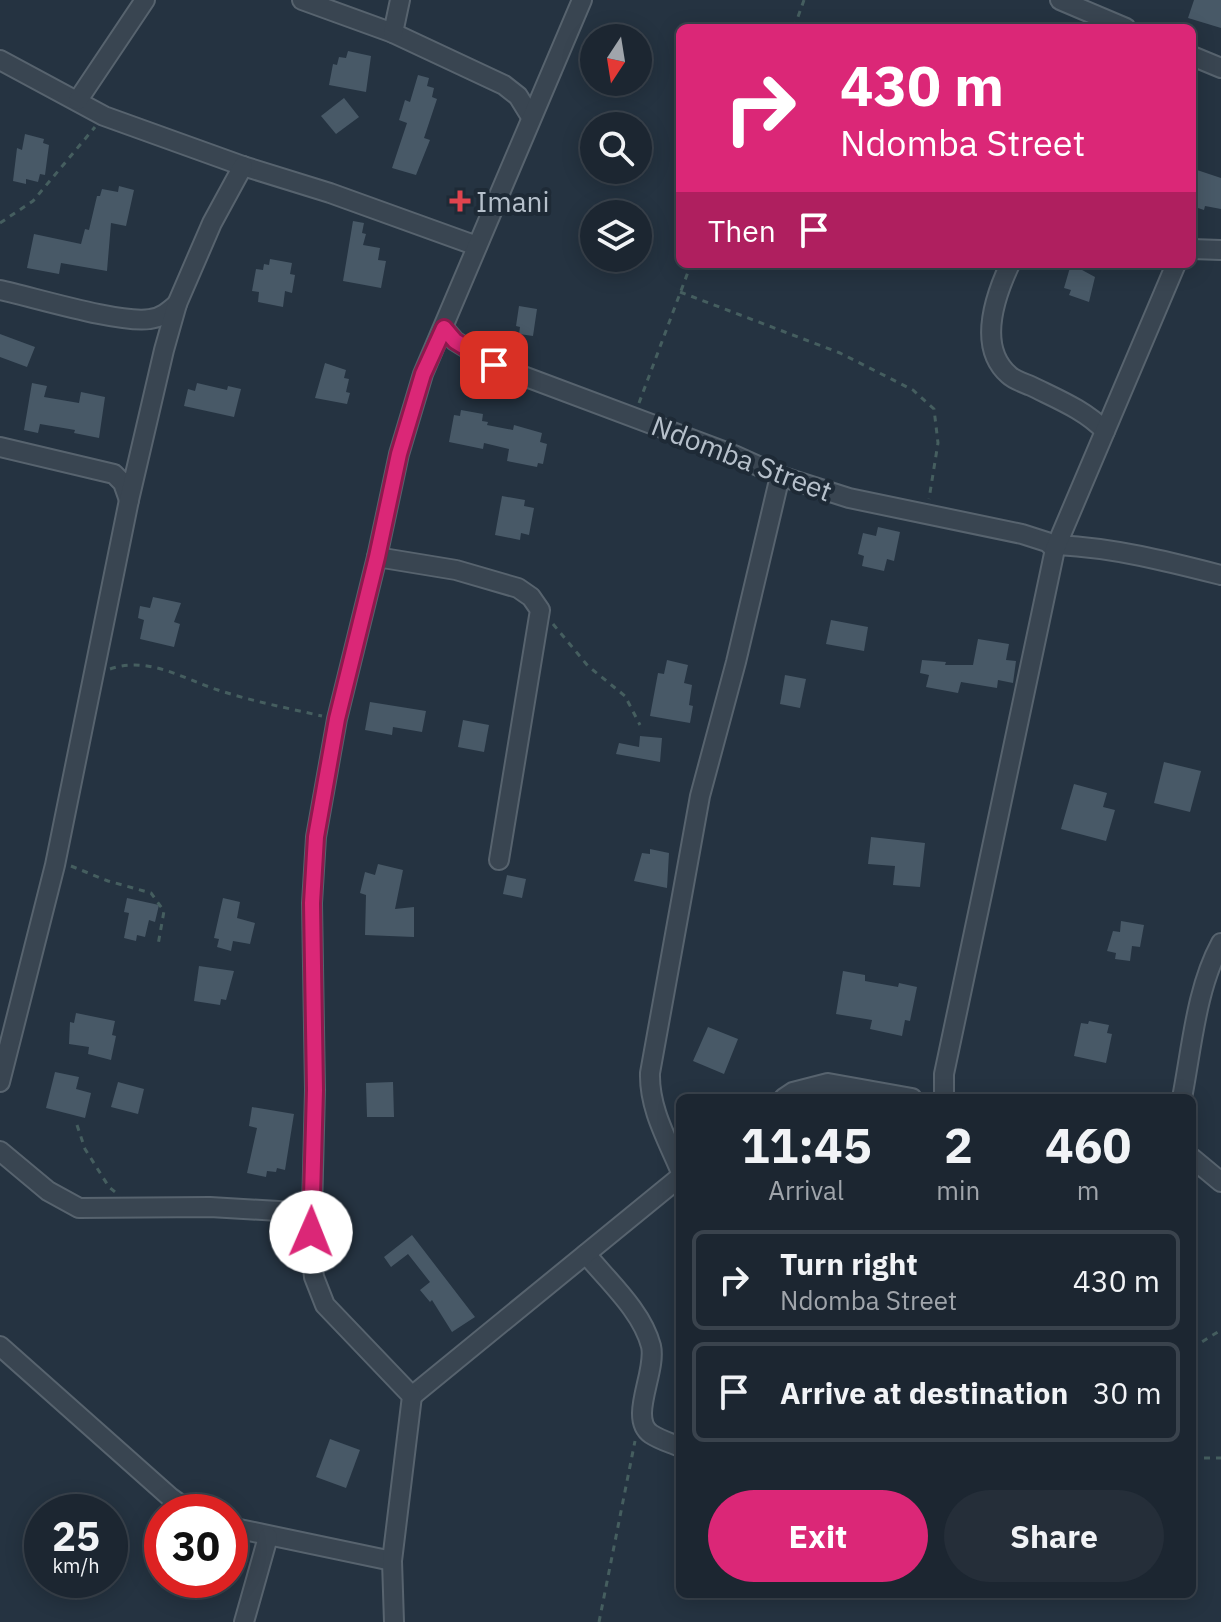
<!DOCTYPE html>
<html lang="en">
<head>
<meta charset="utf-8">
<style>
	body { margin:0; font-family:"IBM Plex Sans",sans-serif; background:#252e39; color:#f1f3f6; height:100vh; display:flex; flex-direction:column; font-size:30px; white-space:nowrap }
	* { box-sizing:border-box; margin:0 }
	p { font-size:26px; color:#a0a5ab }
	.icon { flex:none; width:44px; height:44px; fill:none; stroke:currentColor; stroke-width:2; stroke-linecap:round; stroke-linejoin:round }
	.map { position:relative; flex:1; overflow:hidden }
	.drawer { position:absolute; left:676px; top:1094px; width:520px; height:504px; display:flex; flex-direction:column; background:#1c2631; border-radius:12px; box-shadow:0 4px 20px #0003,0 0 0 2px #3a434d }
	.drawer>* { flex:none }
	.guide { position:absolute; left:676px; top:24px; width:520px; height:244px; border-radius:12px; box-shadow:0 4px 20px #0003,0 0 0 2px #3a434d; background:#db2777; color:#fff; overflow:hidden }
	.needle { width:52px; rotate:192deg }
	.tools { position:absolute; left:580px; top:24px; display:grid; gap:16px }
	.tools a { display:grid; place-items:center; width:72px; height:72px; border-radius:50%; background:#1c2631; box-shadow:0 4px 20px #0003,0 0 0 2px #3a434d; font-size:40px }
	.speed { position:absolute; left:24px; top:1494px; display:flex; gap:16px; font-size:40px; font-weight:700; text-align:center }
	.speed>* { display:grid; place-content:center; width:104px; height:104px; border-radius:50%; background:#1c2631; box-shadow:0 4px 20px #0003,0 0 0 2px #3a434d; line-height:1 }
	.speed small { font-size:20px; font-weight:400 }
	.speed .limit { border:12px solid #d22; background:#fff; color:#111 }
	.pin { position:absolute; display:grid; place-items:center; width:68px; height:68px; color:#fff; margin:-34px; border-radius:16px; box-shadow:0 4px 12px #0006 }
	.me { position:absolute; width:88px; margin:-44px; rotate:1deg; stroke-linejoin:round; filter:drop-shadow(0 0 6px #0008) }
	.turn { display:flex; align-items:center; gap:28px; height:168px; padding:0 32px; font-size:36px }
	.turn .icon { width:104px; height:104px; stroke-width:2.5 }
	.turn b { display:block; font-size:56px; line-height:68px }
	.then { display:flex; align-items:center; height:76px; padding:0 32px; background:#0003; gap:16px; font-size:30px }
	.eta { display:flex; justify-content:space-evenly; align-items:center; height:136px; text-align:center }
	.eta b { font-size:48px; font-weight:800; line-height:56px }
	.button { display:flex; gap:16px; margin-top:auto; padding:16px 32px }
	.button a { flex:1; height:92px; border-radius:48px; background:#db2777; color:#fff; font-size:32px; font-weight:800; line-height:92px; text-align:center }
	.button a+a { background:#252e39; color:#f1f3f6 }
	ul { padding:0; list-style:none }
	li { display:flex; align-items:center; gap:24px; height:100px; margin:0 16px 12px; padding:0 16px; border:4px solid #3a434d; border-radius:12px }
	li div { flex:1 }
	li b { display:block; font-size:30px }
	li em { font-style:normal }
	.map>svg:first-child { display:block }
	.building { fill:#485967 }
	.lines { fill:none; stroke-linecap:round; stroke-linejoin:round }
	.minor-casing { stroke:#57636e; stroke-width:22 }
	.path { stroke:#455e5f; stroke-width:3; stroke-dasharray:6 6; stroke-linecap:butt }
	.minor { stroke:#394551; stroke-width:18 }
	.route-casing { stroke:#8e194d; stroke-width:20 }
	.route { stroke:#db2777; stroke-width:14 }
	.health-dot { fill:#e0444e; stroke:#1e2a36; stroke-width:3 }
	.labels { text-anchor:middle; dominant-baseline:central; stroke-width:8; stroke-linejoin:round; paint-order:stroke }
	.poi-label { font-size:28px; fill:#b6c0cb; stroke:#1e2a36; text-anchor:start }
	.street-label { font-size:28px; fill:#b6c0cb; stroke:#1e2a36 }
</style>
</head>
<body>
<div class="map">
<svg width="1221" height="1622" viewBox="0 0 1221 1622">
	<rect width="100%" height="100%" fill="#253341"/>
	<g class="building">
		<polygon points="1194,0 1221,0 1221,28 1188,18"/>
		<polygon points="348,51 371,56 366,92 329,85 333,64 337,65 339,57 346,58"/>
		<polygon points="418,75 429,78 427,86 434,88 432,97 437,99 424,138 430,140 416,175 392,168 407,123 399,120 405,100 410,102"/>
		<polygon points="344,98 359,117 336,134 321,116"/>
		<polygon points="25,134 44,139 43,143 49,145 45,175 40,174 38,182 26,179 26,184 13,181 17,148 22,150"/>
		<polygon points="1197,170 1221,178 1221,209 1205,206 1204,210 1192,206 1192,175 1195,176"/>
		<polygon points="119,186 134,190 126,226 111,223 107,271 61,263 59,274 27,268 34,234 81,244 85,229 89,230 97,196 100,196 102,189 118,192"/>
		<polygon points="353,221 364,223 362,233 366,234 363,245 380,248 378,260 386,261 381,288 343,281"/>
		<polygon points="270,259 292,263 290,274 295,275 292,293 285,291 283,307 258,302 259,292 252,291 256,269 263,270 264,264 269,265"/>
		<polygon points="1071,264 1095,277 1089,302 1069,295 1071,290 1064,288"/>
		<polygon points="519,306 537,309 533,336 519,334 520,327 516,326"/>
		<polygon points="0,334 35,347 27,367 0,357"/>
		<polygon points="325,363 346,370 344,378 349,379 346,392 350,393 347,404 315,398"/>
		<polygon points="32,383 47,386 44,397 79,403 81,392 105,397 99,438 74,433 75,430 40,424 38,433 24,430"/>
		<polygon points="197,383 227,390 228,386 241,389 234,417 184,406 188,389 195,391"/>
		<polygon points="461,410 483,414 482,421 488,422 487,425 513,430 514,425 542,433 540,442 547,444 543,464 538,463 537,467 507,461 509,449 484,443 483,449 449,442 454,415 460,416"/>
		<polygon points="502,496 525,500 524,506 534,508 529,535 521,533 520,540 495,535"/>
		<polygon points="878,527 900,532 894,561 887,559 884,571 862,566 864,556 858,554 863,533 876,536"/>
		<polygon points="153,597 181,603 174,622 180,624 174,647 140,639 144,620 138,618 140,606 150,608"/>
		<polygon points="831,620 868,627 864,651 826,644"/>
		<polygon points="978,639 1009,644 1006,660 1016,661 1013,683 998,680 997,688 961,682 958,693 926,687 929,675 920,673 922,660 946,662 945,665 973,665"/>
		<polygon points="667,660 688,665 684,683 692,685 689,705 693,706 690,723 650,716 658,673 664,674"/>
		<polygon points="785,675 806,679 800,708 780,704"/>
		<polygon points="370,702 426,711 422,732 393,727 392,735 365,730"/>
		<polygon points="463,720 489,725 484,752 458,747"/>
		<polygon points="640,736 662,738 660,762 616,754 619,743 639,747"/>
		<polygon points="1164,762 1201,771 1190,812 1154,803"/>
		<polygon points="1074,784 1107,793 1103,807 1115,810 1106,841 1061,829"/>
		<polygon points="871,837 925,843 920,887 893,885 895,866 868,864"/>
		<polygon points="650,849 669,853 667,888 634,881 642,853 650,854"/>
		<polygon points="378,864 403,870 395,909 414,907 414,937 365,935 366,895 360,893 365,872 375,875"/>
		<polygon points="507,875 526,879 522,898 503,894"/>
		<polygon points="127,898 159,905 155,922 149,920 145,937 137,935 136,941 124,938 129,913 124,912"/>
		<polygon points="223,898 240,902 237,918 255,923 250,944 233,941 231,951 217,947 219,939 214,938"/>
		<polygon points="1121,921 1144,925 1140,947 1132,946 1130,961 1115,959 1116,953 1107,951 1113,931 1120,932"/>
		<polygon points="199,966 234,971 226,1000 221,999 220,1005 194,1001"/>
		<polygon points="843,971 865,975 865,981 898,987 899,983 917,987 910,1021 905,1020 902,1036 870,1029 872,1020 836,1014"/>
		<polygon points="76,1013 115,1021 112,1035 116,1036 111,1060 88,1054 89,1047 69,1044 70,1022 74,1023"/>
		<polygon points="1089,1021 1109,1025 1107,1033 1112,1034 1106,1063 1074,1056 1081,1023 1088,1024"/>
		<polygon points="708,1027 738,1039 724,1074 693,1061"/>
		<polygon points="55,1072 79,1077 76,1089 91,1093 85,1118 46,1108"/>
		<polygon points="118,1082 144,1089 138,1114 111,1107"/>
		<polygon points="393,1082 394,1117 367,1117 366,1083"/>
		<polygon points="252,1107 294,1114 285,1170 277,1168 276,1172 267,1171 266,1177 247,1173 257,1128 249,1126"/>
		<polygon points="412,1235 475,1317 452,1332 432,1300 430,1302 420,1290 430,1282 408,1254 391,1267 384,1257"/>
		<polygon points="330,1439 360,1450 346,1488 316,1477"/>
	</g>
	<g class="lines">
		<g class="minor-casing">
			<g id="minor">
				<polyline points="302,0 393,33 504,85 518,96 531,117"/>
				<polyline points="1060,0 1126,28"/>
				<polyline points="393,33 400,0"/>
				<polyline points="1192,56 1221,68"/>
				<polyline points="0,60 104,116 243,166 330,193 477,246"/>
				<polyline points="78,100 145,0"/>
				<polyline points="1192,249 1221,250"/>
				<path d="M1010,264C995,296 977,347 1009,375C1014,380 1024,383 1031,386C1057,399 1085,410 1105,431"/>
				<path d="M0,290C33,297 120,324 150,319C161,318 169,311 177,304"/>
				<polyline points="444,328 455,341 494,365 734,455 780,476 849,498 1022,534 1047,542 1055,549"/>
				<polyline points="0,447 114,474 123,483 129,500"/>
				<path d="M1058,545C1115,548 1166,561 1221,575"/>
				<polyline points="377,557 456,570 518,588 531,597 540,610 499,860"/>
				<polyline points="0,1082 55,865 129,500 164,350 177,304 212,223 243,166"/>
				<polyline points="784,1098 793,1092 828,1083 912,1098"/>
				<polyline points="944,1098 944,1074 1055,549 1176,264"/>
				<path d="M1182,1098C1192,1047 1196,989 1221,943"/>
				<polyline points="0,1151 48,1191 79,1208 210,1207 312,1213"/>
				<polyline points="1192,1158 1221,1182"/>
				<path d="M680,1170C667,1139 649,1108 650,1073L700,796L736,662L780,476"/>
				<path d="M586,1254C608,1281 642,1311 651,1346C657,1372 628,1418 651,1434C660,1440 671,1443 680,1447"/>
				<polyline points="0,1346 170,1497 191,1512"/>
				<polyline points="412,1396 680,1177"/>
				<polyline points="230,1527 392,1561"/>
				<polyline points="244,1622 268,1537"/>
				<polyline points="394,1622 392,1561 412,1396 325,1305 314,1277 311,1251 315,1090 312,903 316,837 337,719 377,557 399,454 423,374 582,0"/>
			</g>
		</g>
		<g class="path">
			<polyline points="794,28 804,0"/>
			<polyline points="0,223 33,201 95,127"/>
			<polyline points="680,292 840,353 913,390 934,409 938,443 929,499"/>
			<polyline points="639,403 691,264"/>
			<polyline points="553,624 588,666 625,696 640,725"/>
			<path d="M110,669C149,656 181,678 218,690C251,701 287,708 322,716"/>
			<polyline points="71,866 108,881 151,893 164,911 158,945"/>
			<polyline points="77,1125 85,1149 109,1187 115,1192"/>
			<polyline points="1192,1348 1221,1330"/>
			<polyline points="1192,1458 1221,1458"/>
			<polyline points="599,1622 635,1441"/>
		</g>
		<use href="#minor" class="minor"/>
	</g>
	<g class="lines">
		<g class="route-casing">
			<polyline id="route" points="311,1232 315,1090 312,903 316,837 337,719 377,557 399,454 423,374 444,328 455,341 494,365"/>
		</g>
		<use href="#route" class="route"/>
	</g>
	<path class="health-dot" d="M456 189h8v8h8v8h-8v8h-8v-8h-8v-8h8z"/>
	<g class="labels">
		<g class="poi-label">
			<text x="476" y="201">Imani</text>
		</g>
		<g class="street-label">
			<text transform="translate(742 458) rotate(21)">Ndomba Street</text>
		</g>
	</g>
</svg>
<div class="tools">
<a><svg class="needle" viewBox="-14 -14 28 28"><path d="M0-13l5 13h-10z" fill="#e53935"/><path d="M0 13l5-13h-10z" fill="#a0a5ab"/></svg></a>
<a><svg class="icon" aria-label="search" viewBox="0 0 24 24"><circle cx="10" cy="10" r="6"/><path d="M15 15l6 6"/></svg></a>
<a><svg class="icon" aria-label="layers" viewBox="0 0 24 24"><path d="M12 4l9 5-9 5-9-5zM3 14l9 5 9-5"/></svg></a>
</div>
<div class="speed"><div>25<small>km/h</small></div><div class="limit">30</div></div>
<div class="pin" style="left:494px;top:365px;background:#d93025"><svg class="icon" aria-label="arrive" viewBox="0 0 24 24"><path d="M6 21V4h12l-3 4 3 4H6"/></svg></div>
<svg class="me" style="left:311px;top:1232px" viewBox="-20 -20 40 40"><circle r="19" fill="#fff"/><path d="M0-13L10 11 0 6-10 11z" fill="#db2777"/></svg>
<div class="guide">
<div class="turn"><svg class="icon" aria-label="right" viewBox="0 0 24 24"><path d="M7 20v-9h11M14 6l5 5-5 5"/></svg><div><b>430 m</b>Ndomba Street</div></div>
<div class="then">Then<svg class="icon" aria-label="arrive" viewBox="0 0 24 24"><path d="M6 21V4h12l-3 4 3 4H6"/></svg></div>
</div>
<section class="drawer">
<div class="eta">
<div><b>11:45</b><p>Arrival</p></div>
<div><b>2</b><p>min</p></div>
<div><b>460</b><p>m</p></div>
</div>
<ul>
<li><svg class="icon" aria-label="right" viewBox="0 0 24 24"><path d="M7 20v-9h11M14 6l5 5-5 5"/></svg><div><b>Turn right</b><p>Ndomba Street</p></div><em>430 m</em></li>
<li><svg class="icon" aria-label="arrive" viewBox="0 0 24 24"><path d="M6 21V4h12l-3 4 3 4H6"/></svg><div><b>Arrive at destination</b></div><em>30 m</em></li>
</ul>
<div class="button"><a>Exit</a><a>Share</a></div>
</section>
</div>
</body>
</html>
